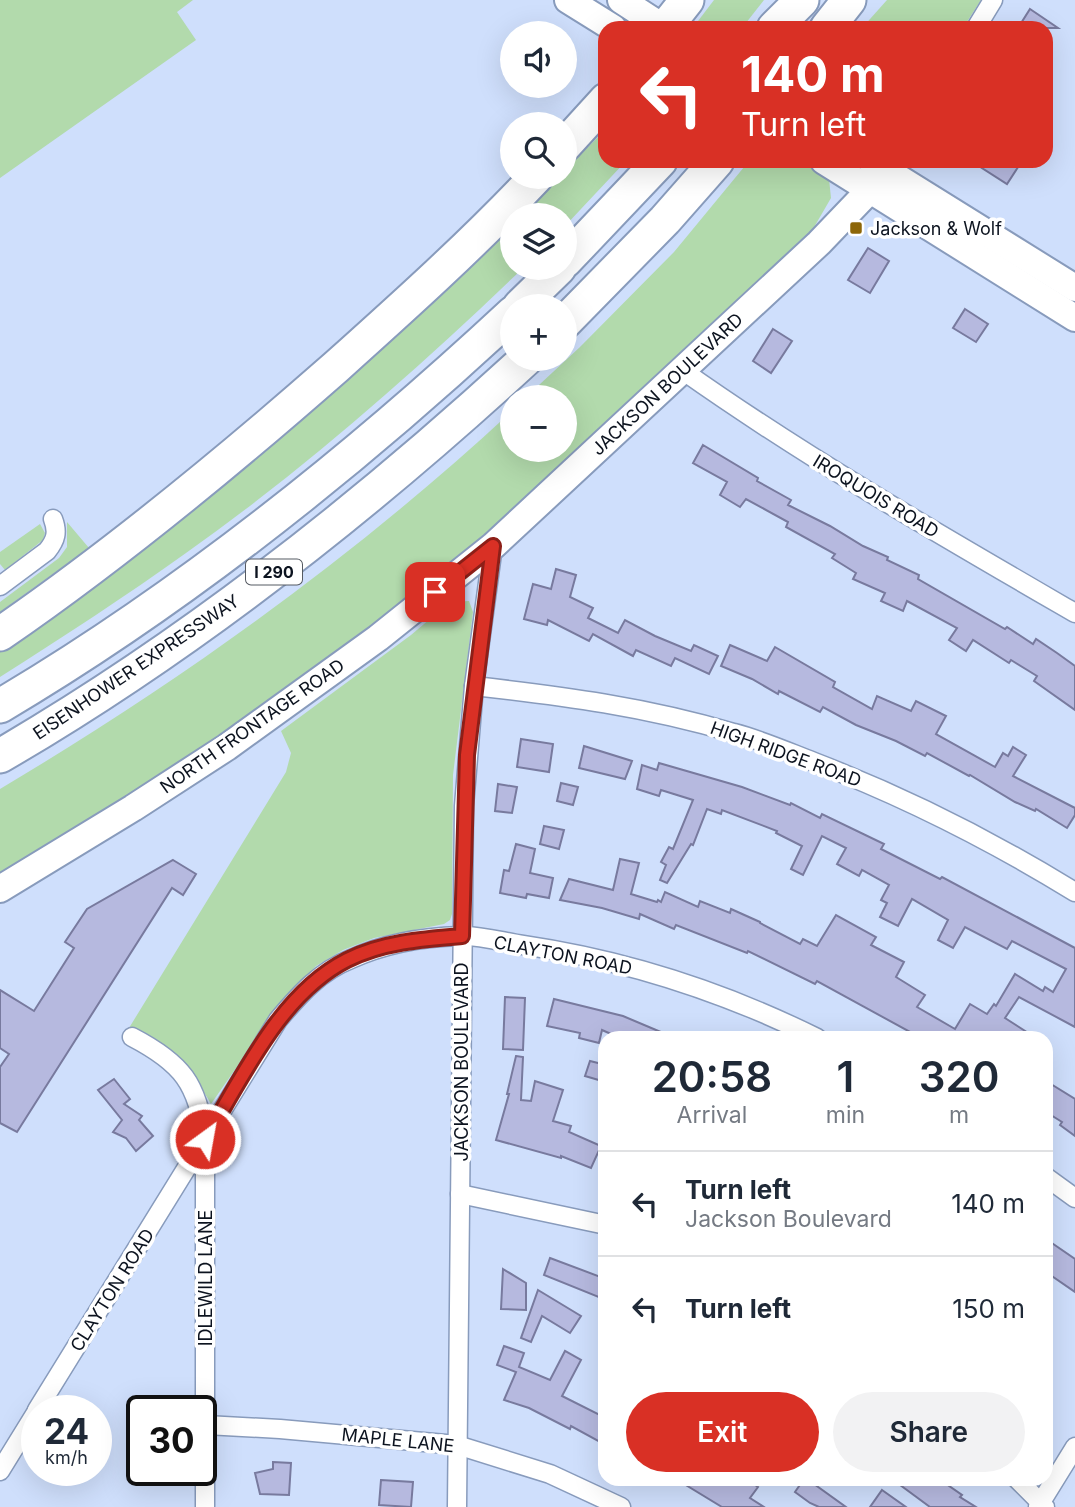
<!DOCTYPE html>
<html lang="en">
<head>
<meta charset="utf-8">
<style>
	body { margin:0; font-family:Inter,sans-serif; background:#f2f2f3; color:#1f2937; height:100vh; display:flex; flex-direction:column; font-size:26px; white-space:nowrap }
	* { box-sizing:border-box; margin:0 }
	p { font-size:23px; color:#747a83 }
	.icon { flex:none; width:38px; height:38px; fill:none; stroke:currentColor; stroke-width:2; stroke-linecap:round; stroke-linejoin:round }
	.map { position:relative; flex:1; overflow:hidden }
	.panel { position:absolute; left:598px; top:1031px; width:455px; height:455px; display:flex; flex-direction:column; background:#fff; border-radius:21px; box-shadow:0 7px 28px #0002 }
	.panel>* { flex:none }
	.hud { position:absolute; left:598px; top:21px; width:455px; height:147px; border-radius:21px; box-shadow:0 7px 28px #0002; background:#d93025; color:#fff; overflow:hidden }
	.controls { position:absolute; left:500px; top:21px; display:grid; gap:14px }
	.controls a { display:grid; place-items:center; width:77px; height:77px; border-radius:50%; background:#fff; box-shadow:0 7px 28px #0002; font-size:35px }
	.speed { position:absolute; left:21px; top:1395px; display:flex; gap:14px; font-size:35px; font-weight:700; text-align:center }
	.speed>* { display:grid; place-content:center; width:91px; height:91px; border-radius:50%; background:#fff; box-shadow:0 7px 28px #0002; line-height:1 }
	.speed small { font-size:18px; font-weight:400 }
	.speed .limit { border:4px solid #111; border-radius:10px; background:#fff; color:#111 }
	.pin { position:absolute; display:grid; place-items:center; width:60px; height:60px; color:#fff; margin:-30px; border-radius:14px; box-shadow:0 4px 10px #0006 }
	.me { position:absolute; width:77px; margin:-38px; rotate:32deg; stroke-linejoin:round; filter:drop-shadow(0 0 5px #0008) }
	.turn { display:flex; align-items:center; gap:24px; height:147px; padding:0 28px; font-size:32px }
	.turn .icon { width:91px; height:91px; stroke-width:2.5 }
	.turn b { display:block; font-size:49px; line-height:60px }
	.eta { display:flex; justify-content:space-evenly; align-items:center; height:119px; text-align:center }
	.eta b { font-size:42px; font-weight:600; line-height:49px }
	.cta { display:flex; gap:14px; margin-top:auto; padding:14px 28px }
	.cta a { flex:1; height:80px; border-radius:42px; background:#d93025; color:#fff; font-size:28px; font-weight:600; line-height:80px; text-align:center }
	.cta a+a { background:#f2f2f3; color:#1f2937 }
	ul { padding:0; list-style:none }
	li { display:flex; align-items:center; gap:21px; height:105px; padding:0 28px; border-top:2px solid #e0e1e3 }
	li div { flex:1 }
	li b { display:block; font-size:26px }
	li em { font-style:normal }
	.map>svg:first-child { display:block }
	.green { fill:#b2daac }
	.building { fill:#b6b9df; stroke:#787a9e; stroke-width:2 }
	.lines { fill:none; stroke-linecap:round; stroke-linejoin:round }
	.street-casing { stroke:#889bbc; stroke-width:21 }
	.secondary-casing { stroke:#889bbc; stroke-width:30 }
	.highway-casing { stroke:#889bbc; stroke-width:37 }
	.street { stroke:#fff; stroke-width:18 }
	.secondary { stroke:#fff; stroke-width:26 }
	.highway { stroke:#fff; stroke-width:33 }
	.route-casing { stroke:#8d1f18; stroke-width:18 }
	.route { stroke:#d93025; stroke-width:12 }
	.poi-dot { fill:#8d6608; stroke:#fff; stroke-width:2.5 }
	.labels { text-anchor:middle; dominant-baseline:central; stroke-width:7; stroke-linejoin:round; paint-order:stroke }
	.shield { fill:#fff; stroke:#555a62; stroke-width:2 }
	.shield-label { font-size:16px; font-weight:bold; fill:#0c131f }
	.poi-label { font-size:18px; fill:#0c131f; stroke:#fff; text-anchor:start }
	.street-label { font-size:18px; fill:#0c131f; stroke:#fff }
</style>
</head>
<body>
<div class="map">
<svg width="1075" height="1507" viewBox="0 0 1075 1507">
	<rect width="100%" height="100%" fill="#cfdffc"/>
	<g class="green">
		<polygon points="0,0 193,0 177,12 196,40 0,178"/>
		<polygon points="714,0 764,0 742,28 699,28 695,25"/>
		<polygon points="887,0 981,0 963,28 862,28"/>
		<polygon points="605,130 606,161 626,161 565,226 565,215 519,215 559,177 565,177 565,170"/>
		<path d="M749,161H812L829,179L831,198L813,229L525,500L401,605L264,707L115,806L0,874V789C183,680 357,555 513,410V450H565V397H526L580,347L674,252Z"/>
		<path d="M513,221V268H523C417,370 306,468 186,553C126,596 63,637 0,677V651L58,610Z"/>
		<polygon points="67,522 89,548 0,612 0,602 59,558 67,547"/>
		<polygon points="40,524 45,533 43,540 5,570 0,564 0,552"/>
		<path d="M469,601L473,612L453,775L452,914L450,920L444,924L374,938L343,950L316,966L278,1008L211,1104C193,1070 163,1044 129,1028L286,772L291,753L281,731L411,635L450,602Z"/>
	</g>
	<g class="building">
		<polygon points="1030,9 1058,28 1018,28"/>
		<polygon points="971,161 1022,161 1007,184"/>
		<polygon points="868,248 889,261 870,293 848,280"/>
		<polygon points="965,309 988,324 976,342 953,328"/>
		<polygon points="773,329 792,341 771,373 753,361"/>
		<polygon points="703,445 758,478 757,481 791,500 788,505 830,526 863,546 888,557 887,560 919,575 918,579 1005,629 1007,627 1033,644 1036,639 1057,653 1075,666 1075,710 1034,681 1037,676 1011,660 1009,663 973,640 966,651 949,640 957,628 907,601 903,611 881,601 885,593 853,579 856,573 832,558 835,554 786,527 788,522 746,499 740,507 720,495 727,482 693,463"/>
		<polygon points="556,569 576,575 570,597 593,608 588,618 618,633 625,620 655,636 691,651 694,645 718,656 709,674 675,658 671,666 636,650 633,656 593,634 589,641 548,620 547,625 524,619 533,584 551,589"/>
		<polygon points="730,645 767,661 775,647 835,682 833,687 872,709 877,696 911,711 916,701 946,716 936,734 995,767 1003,753 1008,756 1013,747 1026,755 1013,776 1075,808 1075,815 1067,828 1036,809 1035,811 1015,802 970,775 969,776 927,753 925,756 896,741 856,725 823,707 820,712 779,691 778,694 752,679 721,666"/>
		<polygon points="521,739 553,744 549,772 517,767"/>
		<polygon points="584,746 632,761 625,779 579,768"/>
		<polygon points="659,763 742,787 790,805 791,803 820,818 822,814 884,844 881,849 940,879 942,877 1075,948 1075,1027 1019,997 1005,1018 1036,1038 921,1038 817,981 815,984 748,951 747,953 676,925 674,929 640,914 639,919 602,908 560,900 569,879 613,890 620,859 639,863 631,894 657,902 658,900 661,902 665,892 698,907 700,901 730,913 731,909 760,922 760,923 800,944 803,939 817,946 836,915 876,937 871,945 904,962 896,977 925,995 917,1007 955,1029 970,1004 987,1014 994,1004 996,1006 1015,974 1043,991 1045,987 1053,992 1066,969 1012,941 1007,949 965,927 953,948 938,940 948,920 912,899 898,926 880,917 887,903 881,900 889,885 862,870 859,876 837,864 846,848 822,836 803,875 791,869 802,846 776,833 777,831 722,810 721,814 707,809 693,845 691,844 667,883 660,880 666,865 661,862 669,847 673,849 693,800 661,790 659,796 637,789 642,765 657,770"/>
		<polygon points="561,783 578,787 573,805 557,801"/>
		<polygon points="498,784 517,787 512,813 495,811"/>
		<polygon points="544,826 564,830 559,849 540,844"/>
		<polygon points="516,844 535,849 530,873 553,878 549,898 527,894 526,898 500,893 504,870 509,871"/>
		<polygon points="173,860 196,874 183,895 172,888 17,1132 0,1123 0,1067 9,1054 0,1048 0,990 34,1011 74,948 65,942 87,909"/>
		<polygon points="505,997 525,998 523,1050 503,1049"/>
		<polygon points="554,999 623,1016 675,1038 620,1038 602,1030 599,1043 579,1038 580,1033 547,1026"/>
		<polygon points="516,1056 523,1057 521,1100 531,1101 535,1081 563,1090 553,1121 571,1126 569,1132 601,1146 591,1168 561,1156 561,1158 496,1140 509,1094 507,1094"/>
		<polygon points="590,1061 606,1065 602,1081 585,1076"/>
		<polygon points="114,1079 130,1099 124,1104 142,1116 139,1120 153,1136 136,1151 126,1138 113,1132 122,1120 98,1090"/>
		<polygon points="1046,1081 1075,1099 1075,1136 1060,1125 1062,1122 1046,1112"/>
		<polygon points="1046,1239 1075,1259 1075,1292 1046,1272"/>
		<polygon points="550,1258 606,1279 601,1298 544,1275"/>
		<polygon points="503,1269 526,1283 526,1310 501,1309"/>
		<polygon points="538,1290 581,1316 570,1333 542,1316 531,1342 521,1338"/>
		<polygon points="504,1346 524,1353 519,1367 550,1380 565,1351 581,1360 562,1396 606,1418 606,1432 600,1442 571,1426 570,1429 529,1408 504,1400 516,1372 497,1365"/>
		<polygon points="273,1462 291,1463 289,1495 260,1494 255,1473 273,1469"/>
		<polygon points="676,1479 722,1479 730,1484 734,1479 746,1479 758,1487 750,1498 764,1507 722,1507"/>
		<polygon points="804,1479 807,1479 846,1507 819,1507 810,1503 795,1492"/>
		<polygon points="892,1479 939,1479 962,1495 960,1497 976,1507 930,1507"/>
		<polygon points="381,1480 413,1482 411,1507 379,1505"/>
		<polygon points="882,1490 906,1507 870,1507"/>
	</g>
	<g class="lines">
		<g class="street-casing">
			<g id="street">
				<polyline points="976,28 993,0"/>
				<path d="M682,370C808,459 942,536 1075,613"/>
				<path d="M0,586L47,551C56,540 58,532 53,519"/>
				<path d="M474,686C563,696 647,707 734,733C761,740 788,752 814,762C905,797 992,841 1075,892"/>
				<path d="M132,1037C182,1063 198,1084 205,1139V1507"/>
				<polyline points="1046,1177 1075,1198"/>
				<polyline points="460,1194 606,1225"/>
				<path d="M37,1410L278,1020C299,995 320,971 351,959C384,944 423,937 460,936C480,935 503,942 523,945C625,960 724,992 817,1038"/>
				<polyline points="206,1425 280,1429 457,1445 550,1474 621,1507"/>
				<polyline points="0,1471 37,1411"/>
				<polyline points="1017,1479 1045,1507"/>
				<polyline points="457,1507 464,806 474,686 493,546"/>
				<polyline points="1038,1507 1075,1447"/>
			</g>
		</g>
		<g class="secondary-casing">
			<g id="secondary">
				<polyline points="568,0 613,28"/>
				<polyline points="621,0 664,28"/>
				<polyline points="824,161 1075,318"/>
				<polyline points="871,161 1075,288"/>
				<polyline points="0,889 133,808 227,747 378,638 493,546 819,243 887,172"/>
			</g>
		</g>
		<g class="highway-casing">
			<g id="highway">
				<polyline points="665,28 687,0"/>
				<polyline points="774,28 802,0"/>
				<polyline points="827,28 849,0"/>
				<polyline points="565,145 606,100"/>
				<polyline points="565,261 660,161"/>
				<polyline points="520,306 559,268"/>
				<polyline points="565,322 665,220 717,161"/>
				<path d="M0,634C118,553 229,461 336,367C404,306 473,244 536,177"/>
				<path d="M0,706C186,596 355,460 513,313"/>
				<path d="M0,756C191,645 364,508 526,359"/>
			</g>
		</g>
		<use href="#street" class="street"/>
		<use href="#secondary" class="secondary"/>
		<use href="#highway" class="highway"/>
	</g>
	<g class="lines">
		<g class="route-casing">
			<path id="route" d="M205,1139C243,1077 280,994 347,960C382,942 424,939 462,936L467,755L493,546L435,592"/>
		</g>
		<use href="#route" class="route"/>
	</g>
	<rect class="poi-dot" x="849" y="221" width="14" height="14" rx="3.5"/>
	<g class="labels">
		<rect class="shield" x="246" y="559.5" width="56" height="25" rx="5"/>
		<g class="shield-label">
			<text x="274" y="572">I 290</text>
		</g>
		<g class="poi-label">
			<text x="870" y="228">Jackson &amp; Wolf</text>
		</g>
		<g class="street-label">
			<text transform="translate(667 384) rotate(-43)">JACKSON BOULEVARD</text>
			<text transform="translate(876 496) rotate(31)">IROQUOIS ROAD</text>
			<text transform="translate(136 667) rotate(-34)">EISENHOWER EXPRESSWAY</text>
			<text transform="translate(252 726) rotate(-35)">NORTH FRONTAGE ROAD</text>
			<text transform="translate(786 754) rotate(20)">HIGH RIDGE ROAD</text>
			<text transform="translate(563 955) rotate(11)">CLAYTON ROAD</text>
			<text transform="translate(461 1062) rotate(-90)">JACKSON BOULEVARD</text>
			<text transform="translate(205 1278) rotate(-90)">IDLEWILD LANE</text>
			<text transform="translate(112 1290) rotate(-58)">CLAYTON ROAD</text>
			<text transform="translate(398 1440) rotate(6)">MAPLE LANE</text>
		</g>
	</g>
</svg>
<div class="controls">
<a><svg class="icon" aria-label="sound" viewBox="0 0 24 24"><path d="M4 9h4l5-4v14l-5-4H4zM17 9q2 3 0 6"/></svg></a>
<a><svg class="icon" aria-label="search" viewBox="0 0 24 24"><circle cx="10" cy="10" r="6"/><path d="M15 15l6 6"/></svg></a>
<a><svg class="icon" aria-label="layers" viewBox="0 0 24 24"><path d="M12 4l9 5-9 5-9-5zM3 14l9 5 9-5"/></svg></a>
<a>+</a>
<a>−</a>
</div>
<div class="speed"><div>24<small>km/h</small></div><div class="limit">30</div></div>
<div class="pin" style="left:435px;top:592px;background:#d93025"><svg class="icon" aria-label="arrive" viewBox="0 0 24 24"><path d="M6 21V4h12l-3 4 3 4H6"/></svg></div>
<svg class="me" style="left:205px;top:1139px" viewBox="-20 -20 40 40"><circle r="17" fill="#d93025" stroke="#fff" stroke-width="3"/><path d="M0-11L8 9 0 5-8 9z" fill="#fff"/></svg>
<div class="hud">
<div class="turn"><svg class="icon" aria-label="left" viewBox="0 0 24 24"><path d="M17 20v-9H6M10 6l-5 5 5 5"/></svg><div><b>140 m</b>Turn left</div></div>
</div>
<section class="panel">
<div class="eta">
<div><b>20:58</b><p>Arrival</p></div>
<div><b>1</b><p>min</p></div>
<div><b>320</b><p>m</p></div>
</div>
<ul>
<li><svg class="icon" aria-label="left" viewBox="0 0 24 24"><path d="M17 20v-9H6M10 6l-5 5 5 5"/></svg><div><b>Turn left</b><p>Jackson Boulevard</p></div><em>140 m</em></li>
<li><svg class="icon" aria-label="left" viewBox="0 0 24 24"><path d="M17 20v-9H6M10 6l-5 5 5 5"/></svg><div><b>Turn left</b></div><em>150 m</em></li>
</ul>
<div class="cta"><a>Exit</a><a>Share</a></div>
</section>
</div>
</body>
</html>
